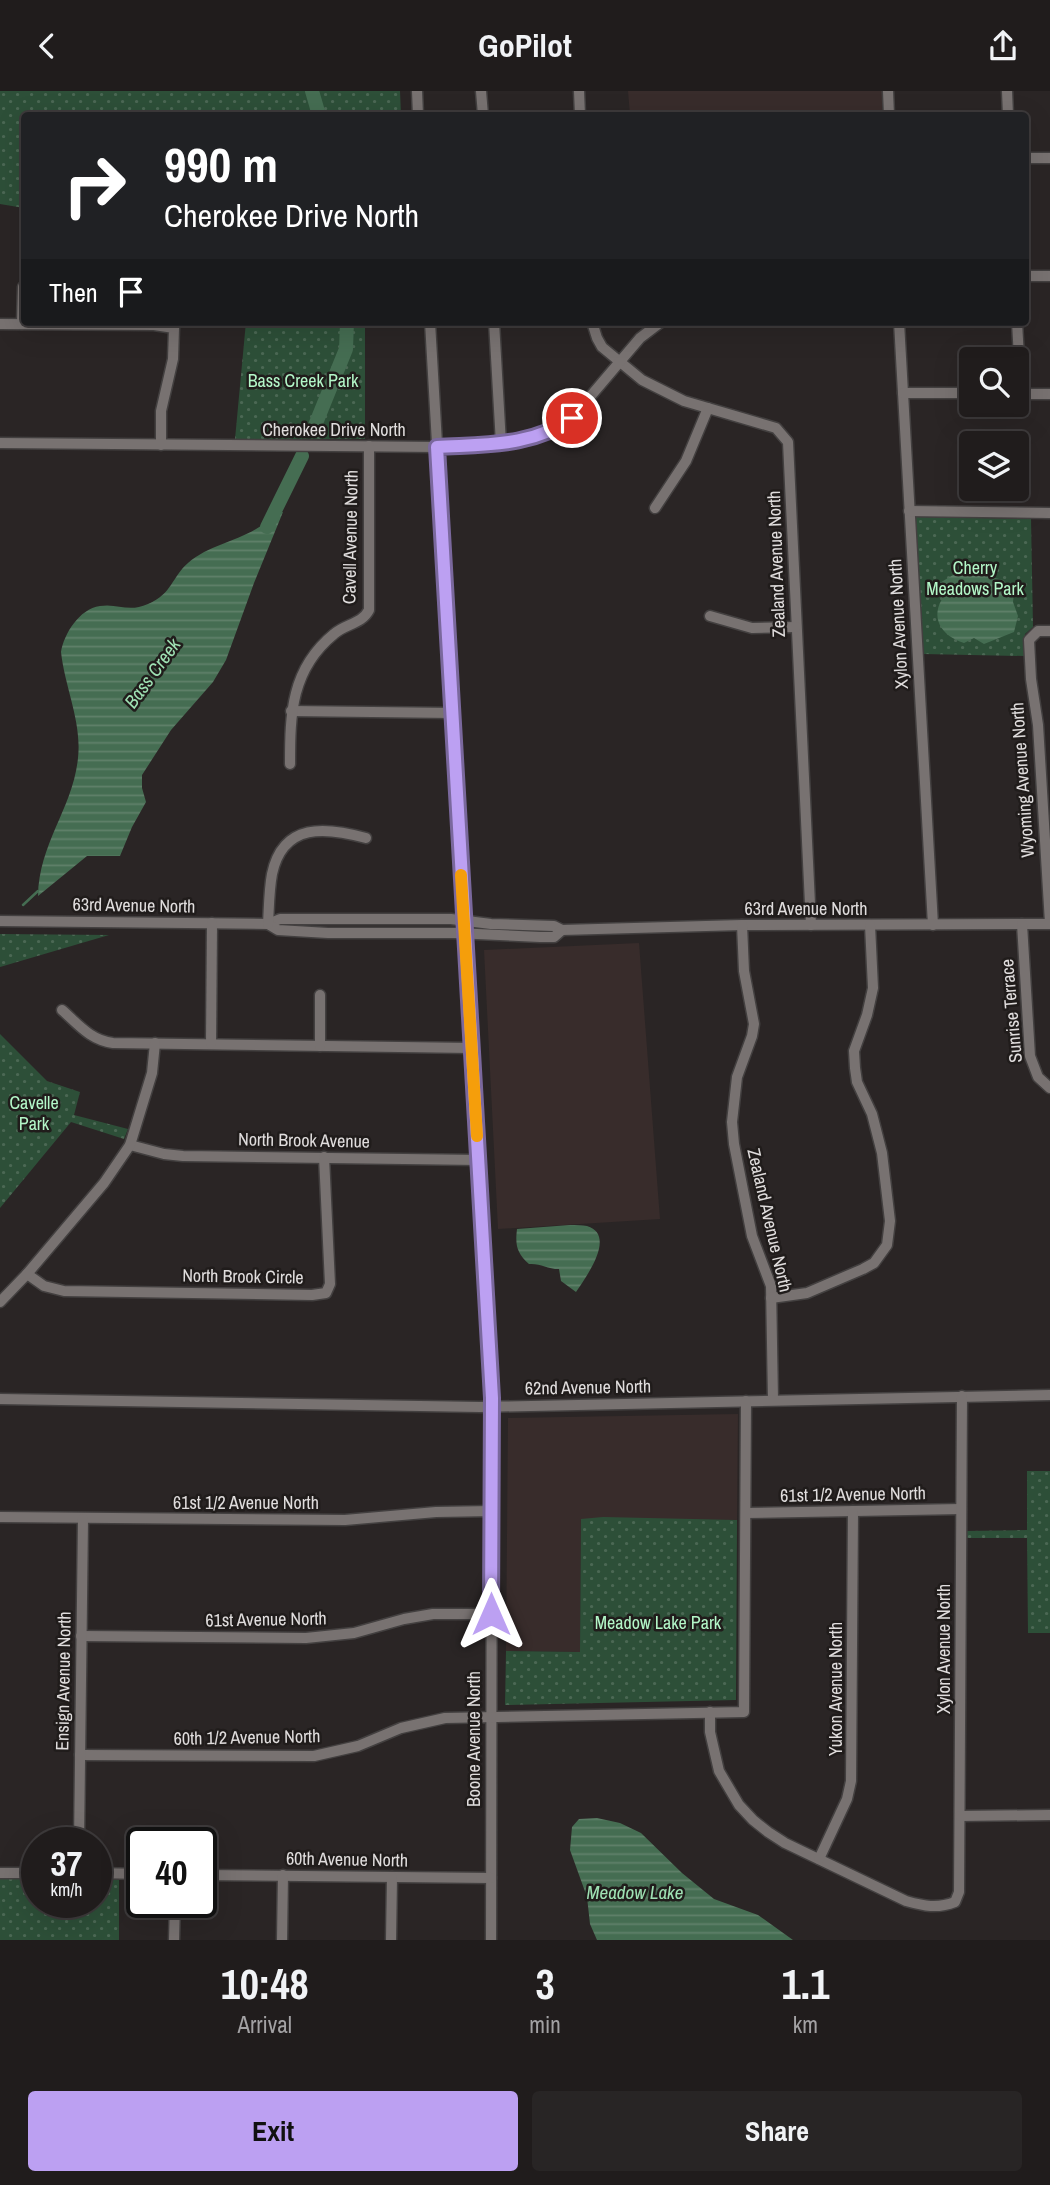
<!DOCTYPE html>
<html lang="en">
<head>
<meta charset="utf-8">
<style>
	body { margin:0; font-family:"Archivo Narrow",sans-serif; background:#282525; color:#f1f3f6; height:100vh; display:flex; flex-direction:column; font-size:26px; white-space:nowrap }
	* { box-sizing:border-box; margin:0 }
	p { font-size:23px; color:#a2a1a3 }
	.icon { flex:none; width:38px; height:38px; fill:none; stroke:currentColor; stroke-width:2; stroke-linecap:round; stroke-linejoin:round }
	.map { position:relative; height:1849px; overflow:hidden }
	.drawer { display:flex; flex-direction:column; background:#201c1c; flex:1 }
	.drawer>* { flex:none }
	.banner { position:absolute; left:21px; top:21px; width:1008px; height:214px; border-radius:7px; box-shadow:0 7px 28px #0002,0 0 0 2px #3d3a3b; background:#202124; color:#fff; overflow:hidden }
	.buttons { position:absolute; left:959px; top:256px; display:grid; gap:14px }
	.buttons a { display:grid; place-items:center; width:70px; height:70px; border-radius:7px; background:#201c1c; box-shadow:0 7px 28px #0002,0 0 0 2px #3d3a3b; font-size:35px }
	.speed { position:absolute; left:21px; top:1736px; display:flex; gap:14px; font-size:35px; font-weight:700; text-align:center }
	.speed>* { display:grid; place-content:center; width:91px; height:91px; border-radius:50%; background:#201c1c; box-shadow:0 7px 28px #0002,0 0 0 2px #3d3a3b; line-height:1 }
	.speed small { font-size:18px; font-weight:400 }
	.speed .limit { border:4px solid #111; border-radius:10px; background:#fff; color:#111 }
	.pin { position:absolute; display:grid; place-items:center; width:60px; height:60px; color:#fff; margin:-30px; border:4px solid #fff; border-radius:50%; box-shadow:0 2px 7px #0007 }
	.me { position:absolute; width:77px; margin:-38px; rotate:0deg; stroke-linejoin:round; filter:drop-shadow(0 0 5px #0008) }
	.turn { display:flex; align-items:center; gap:24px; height:147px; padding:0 28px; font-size:32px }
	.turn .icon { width:91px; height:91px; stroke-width:2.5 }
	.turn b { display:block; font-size:49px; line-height:60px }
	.then { display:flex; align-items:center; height:66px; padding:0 28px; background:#0003; gap:14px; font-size:26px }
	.eta { display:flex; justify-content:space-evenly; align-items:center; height:119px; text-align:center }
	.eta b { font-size:42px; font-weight:800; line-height:49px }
	.primary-button { display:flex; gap:14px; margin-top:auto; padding:14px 28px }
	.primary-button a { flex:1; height:80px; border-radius:7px; background:#bca0f2; color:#111; font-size:28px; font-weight:800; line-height:80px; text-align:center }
	.primary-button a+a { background:#282525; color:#f1f3f6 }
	header { display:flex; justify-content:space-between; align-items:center; height:91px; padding:0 28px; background:#201c1c; font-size:32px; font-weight:800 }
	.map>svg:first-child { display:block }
	.built { fill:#382c2b }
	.park { fill:url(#park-dots) }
	.water { fill:url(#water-rules) }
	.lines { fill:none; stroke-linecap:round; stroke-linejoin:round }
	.stream { stroke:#456d52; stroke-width:2.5 }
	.river { stroke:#456d52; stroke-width:14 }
	.minor-casing { stroke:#434040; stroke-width:13 }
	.minor { stroke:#787271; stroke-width:10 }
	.route-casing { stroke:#7a689d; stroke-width:18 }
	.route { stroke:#bca0f2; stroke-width:12 }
	.slow { stroke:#f59e0b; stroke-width:12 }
	.labels { text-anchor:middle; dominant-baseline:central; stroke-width:5; stroke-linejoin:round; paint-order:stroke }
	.park-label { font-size:18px; fill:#b3f7c8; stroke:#201c1b }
	.street-label { font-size:18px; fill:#e0dddd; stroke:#201c1b }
	.water-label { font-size:19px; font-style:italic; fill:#9fe2b4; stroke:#201c1b }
</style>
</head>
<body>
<header><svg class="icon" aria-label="back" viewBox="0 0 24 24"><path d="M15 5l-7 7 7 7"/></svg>GoPilot<svg class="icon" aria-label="share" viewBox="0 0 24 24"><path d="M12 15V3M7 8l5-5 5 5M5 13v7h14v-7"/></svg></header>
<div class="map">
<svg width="1050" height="1849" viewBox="0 0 1050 1849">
	<defs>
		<pattern id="park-dots" width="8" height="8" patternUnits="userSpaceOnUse" patternTransform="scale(1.75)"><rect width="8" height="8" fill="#2d4f38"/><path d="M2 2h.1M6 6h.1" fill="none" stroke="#4b6854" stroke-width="1.8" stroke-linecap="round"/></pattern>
		<pattern id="water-rules" width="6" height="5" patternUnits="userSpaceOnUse" patternTransform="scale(1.75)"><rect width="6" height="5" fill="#456d52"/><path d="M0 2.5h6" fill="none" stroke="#60816a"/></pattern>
	</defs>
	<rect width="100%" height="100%" fill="#2a2525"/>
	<g class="built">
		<polygon points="628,0 882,0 882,24 630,24"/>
		<polygon points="639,852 660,1128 498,1138 484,859"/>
		<polygon points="738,1323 737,1429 581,1428 580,1561 506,1560 508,1327"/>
	</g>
	<g class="park">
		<polygon points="0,0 400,0 401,24 24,24 24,117 0,113"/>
		<polygon points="246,231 365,231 365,348 235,348"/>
		<polygon points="914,426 1031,428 1033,536 1025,543 1024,565 923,563"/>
		<polygon points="0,843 109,844 0,876"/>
		<polygon points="0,943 47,990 80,1001 74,1024 128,1038 124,1048 71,1031 0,1117"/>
		<polygon points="1027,1380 1050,1380 1050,1542 1028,1542 1027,1447 965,1447 966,1440 1027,1439"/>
		<polygon points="603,1426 737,1429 736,1609 505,1614 506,1560 580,1561 581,1428"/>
		<polygon points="0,1787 37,1787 37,1811 96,1811 96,1788 119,1788 119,1849 0,1849"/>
	</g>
	<g class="water">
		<path d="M283,421L254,492L226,569L213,591L171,639L142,684V697L146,711L132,736L120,765H87L38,805C39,752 73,717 78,667C82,631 65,597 61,561C64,543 79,518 100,515C118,512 128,522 148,513C173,502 171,487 188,472C215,449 249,451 276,422Z"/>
		<path d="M980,483L1003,489L1014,500L1013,511L1018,525L1014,541L984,553L974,547L964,552C941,545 929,526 944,505L938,493L953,484Z"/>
		<path d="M570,1134C575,1134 582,1134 587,1135C617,1144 586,1186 576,1201L561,1190L559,1178C547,1178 540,1172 529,1173C517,1162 515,1155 517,1138Z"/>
		<polygon points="597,1727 620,1732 641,1742 682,1782 714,1808 758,1824 793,1849 597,1849 590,1833 587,1806 570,1759 572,1736 579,1728"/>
	</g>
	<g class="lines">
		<polyline class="stream" points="23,814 38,800"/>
		<g class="river">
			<polyline points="312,0 319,24"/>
			<polyline points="314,337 346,258 347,231"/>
			<polyline points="267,436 302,365"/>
		</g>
		<g class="minor-casing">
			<g id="minor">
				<polyline points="417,0 418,24"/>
				<polyline points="481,0 483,24"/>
				<polyline points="579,0 580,24"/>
				<polyline points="888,0 889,24"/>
				<polyline points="1007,0 1008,24"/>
				<polyline points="1026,67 1050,67"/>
				<polyline points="1026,185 1050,185"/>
				<polyline points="430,231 492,1307 491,1849"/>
				<polyline points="494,231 501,353"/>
				<polyline points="592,231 597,247 602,256 642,289 684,310 776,337 788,351 811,834"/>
				<polyline points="899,231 933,834"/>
				<polyline points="1017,231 1021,303"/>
				<polyline points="0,233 154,234 174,237 173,268 161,320 161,354"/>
				<polyline points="22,233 23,196"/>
				<polyline points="903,302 971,302"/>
				<polyline points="1017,303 1050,303"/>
				<polyline points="0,352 437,356 515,352 543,344 572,327 640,247 661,231"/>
				<polyline points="655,417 686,370 708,317"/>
				<polyline points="909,420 1050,422"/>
				<polyline points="710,525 752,537 796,536"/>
				<polyline points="1050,540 1038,540 1029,549 1031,588 1038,634 1050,832"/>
				<polyline points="291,620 453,622"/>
				<path d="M290,673C290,623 291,578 334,543C345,533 362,533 369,519V355"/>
				<polyline points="0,830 268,833 280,828 451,828 491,833 554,835 562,839 742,834 1050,833"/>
				<polyline points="268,833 278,839 328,842 455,842 540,846 554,846 562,839"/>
				<path d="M268,833C269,816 269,799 272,783C283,731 326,736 366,747"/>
				<polyline points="1022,833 1030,965 1038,986 1050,997"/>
				<polyline points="742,834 744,880 754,933 752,945 737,986 732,1031 734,1053 752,1145 771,1195 773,1309"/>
				<path d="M62,919C78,933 90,949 113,952L472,957"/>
				<polyline points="211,953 212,832"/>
				<polyline points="320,955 320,904"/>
				<polyline points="130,1054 164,1063 183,1065 479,1069"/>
				<polyline points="27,1183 44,1195 64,1200 312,1204 326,1202 330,1193 324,1066"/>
				<polyline points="771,1207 807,1202 863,1178 874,1172 887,1154 890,1130 882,1062 872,1023 857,991 855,977 854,960 867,924 873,897 870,834"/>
				<polyline points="0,1211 27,1183 104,1092 130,1054 152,982 155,952"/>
				<polyline points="0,1308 480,1316 1050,1304"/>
				<polyline points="746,1422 961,1418"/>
				<polyline points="0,1426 345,1429 436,1421 492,1420"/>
				<polyline points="81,1545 306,1547 354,1542 404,1528 433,1523 491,1523"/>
				<path d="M710,1621V1641L719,1680L739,1714L753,1729L768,1741L785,1752L906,1810C924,1815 937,1818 955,1811L959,1801L962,1305"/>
				<polyline points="80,1664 314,1665 358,1655 401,1637 445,1627 744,1621 746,1310"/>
				<polyline points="960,1725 1050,1724"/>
				<polyline points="79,1752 83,1428"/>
				<polyline points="819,1768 847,1708 851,1690 853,1420"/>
				<polyline points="0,1782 37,1782"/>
				<polyline points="96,1782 142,1783"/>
				<polyline points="201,1784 491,1787"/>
				<polyline points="174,1849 175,1811"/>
				<polyline points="282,1849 283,1784"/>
				<polyline points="391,1849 392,1786"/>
			</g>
		</g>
		<use href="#minor" class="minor"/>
	</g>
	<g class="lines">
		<g class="route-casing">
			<path id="route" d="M491,1523L492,1307L437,356C485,353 532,356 572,327"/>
		</g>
		<use href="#route" class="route"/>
		<polyline class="slow" points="461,784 477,1045"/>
	</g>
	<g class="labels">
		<g class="park-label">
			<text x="303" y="289">Bass Creek Park</text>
			<text x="975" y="476">Cherry<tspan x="975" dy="21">Meadows Park</tspan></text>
			<text x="34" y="1011">Cavelle<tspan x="34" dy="21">Park</tspan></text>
			<text x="658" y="1531">Meadow Lake Park</text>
		</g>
		<g class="street-label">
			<text x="334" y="338">Cherokee Drive North</text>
			<text transform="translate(350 446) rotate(-89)">Cavell Avenue North</text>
			<text transform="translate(776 473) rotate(-92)">Zealand Avenue North</text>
			<text transform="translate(898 533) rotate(-93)">Xylon Avenue North</text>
			<text transform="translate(1022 689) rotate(-94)">Wyoming Avenue North</text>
			<text transform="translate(134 814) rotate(1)">63rd Avenue North</text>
			<text x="806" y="817">63rd Avenue North</text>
			<text transform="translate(1011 920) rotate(-95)">Sunrise Terrace</text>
			<text transform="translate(304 1049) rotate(1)">North Brook Avenue</text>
			<text transform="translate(770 1129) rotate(77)">Zealand Avenue North</text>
			<text transform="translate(243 1185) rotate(1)">North Brook Circle</text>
			<text transform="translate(588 1296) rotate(-1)">62nd Avenue North</text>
			<text transform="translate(853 1403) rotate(-1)">61st 1/2 Avenue North</text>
			<text x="246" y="1411">61st 1/2 Avenue North</text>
			<text transform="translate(266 1528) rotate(-1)">61st Avenue North</text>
			<text transform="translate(943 1558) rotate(-90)">Xylon Avenue North</text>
			<text transform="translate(63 1590) rotate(-89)">Ensign Avenue North</text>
			<text transform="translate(835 1598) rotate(-90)">Yukon Avenue North</text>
			<text transform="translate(247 1646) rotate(-1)">60th 1/2 Avenue North</text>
			<text transform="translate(473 1648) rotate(-90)">Boone Avenue North</text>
			<text transform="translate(347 1768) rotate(1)">60th Avenue North</text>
		</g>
		<g class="water-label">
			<text transform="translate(152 582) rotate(-54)">Bass Creek</text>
			<text x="635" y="1801">Meadow Lake</text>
		</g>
	</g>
</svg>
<div class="buttons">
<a><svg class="icon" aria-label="search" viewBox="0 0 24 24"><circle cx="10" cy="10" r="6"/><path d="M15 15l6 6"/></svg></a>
<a><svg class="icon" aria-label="layers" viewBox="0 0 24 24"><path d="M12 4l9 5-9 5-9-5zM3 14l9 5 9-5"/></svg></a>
</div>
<div class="speed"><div>37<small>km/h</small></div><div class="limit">40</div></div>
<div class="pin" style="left:572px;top:327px;background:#d93025"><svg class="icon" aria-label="arrive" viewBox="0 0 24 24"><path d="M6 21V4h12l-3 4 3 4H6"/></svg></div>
<svg class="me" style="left:491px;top:1523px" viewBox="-20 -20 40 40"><path d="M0-17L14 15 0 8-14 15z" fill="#bca0f2" stroke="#fff" stroke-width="4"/></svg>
<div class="banner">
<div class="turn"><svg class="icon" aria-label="right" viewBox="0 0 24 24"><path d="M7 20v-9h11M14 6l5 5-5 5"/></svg><div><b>990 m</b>Cherokee Drive North</div></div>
<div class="then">Then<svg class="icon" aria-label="arrive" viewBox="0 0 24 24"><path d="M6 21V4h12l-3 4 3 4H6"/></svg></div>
</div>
</div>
<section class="drawer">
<div class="eta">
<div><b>10:48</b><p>Arrival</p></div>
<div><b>3</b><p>min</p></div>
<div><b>1.1</b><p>km</p></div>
</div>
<div class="primary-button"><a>Exit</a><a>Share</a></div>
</section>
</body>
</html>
